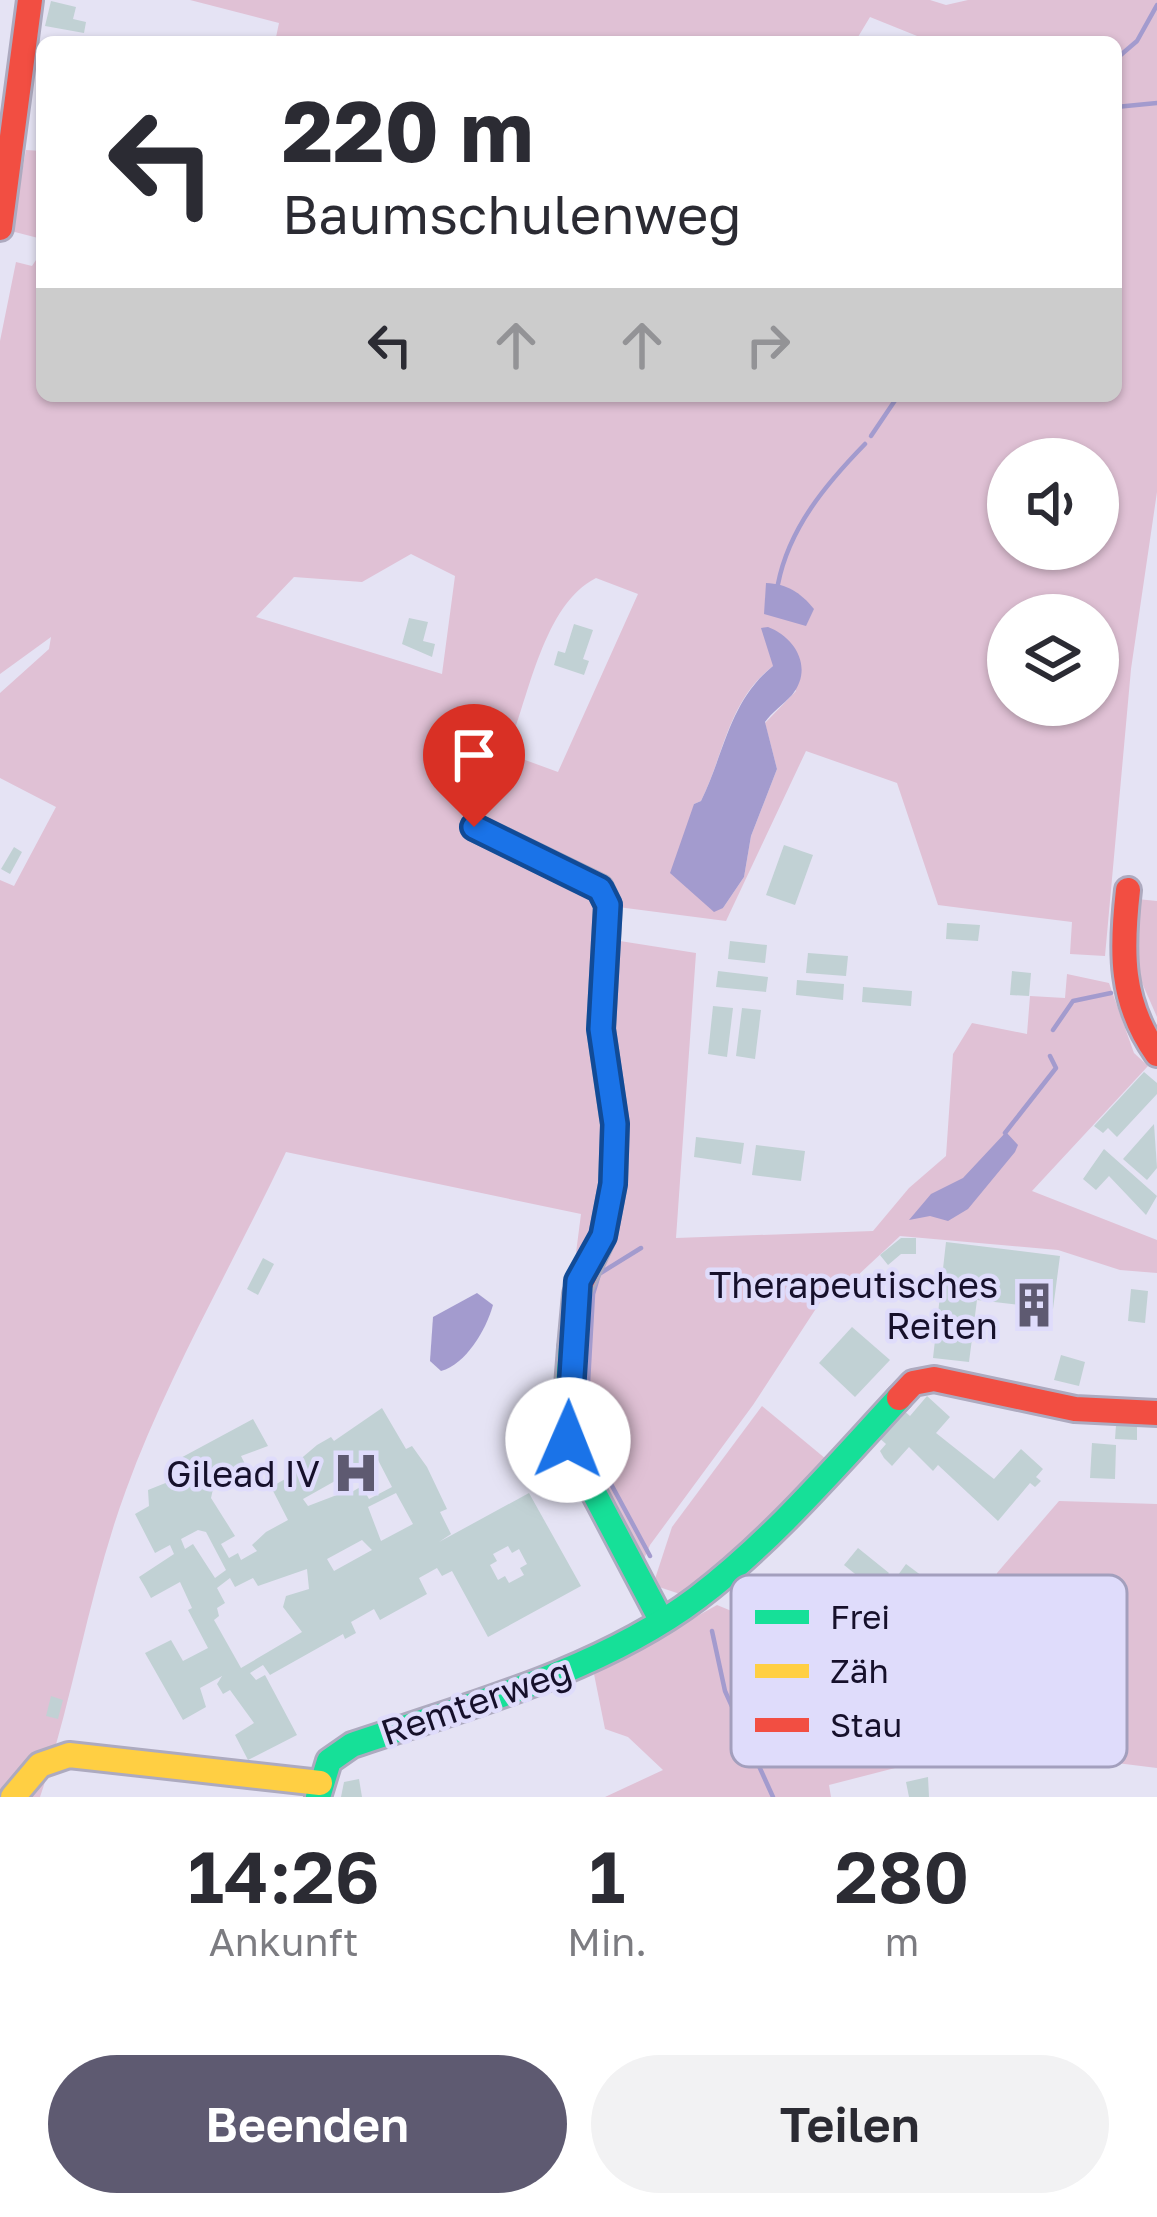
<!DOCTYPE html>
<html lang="de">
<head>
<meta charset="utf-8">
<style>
	body { margin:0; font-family:"Golos Text",sans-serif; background:#f2f2f3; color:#2b2b33; height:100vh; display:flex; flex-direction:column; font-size:45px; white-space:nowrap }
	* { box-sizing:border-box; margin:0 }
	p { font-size:39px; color:#7c7c81 }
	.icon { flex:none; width:66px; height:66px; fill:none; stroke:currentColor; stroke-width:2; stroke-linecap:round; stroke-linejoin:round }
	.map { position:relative; height:1797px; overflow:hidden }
	.details { display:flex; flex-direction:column; background:#fff; flex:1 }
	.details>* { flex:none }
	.guide { position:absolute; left:36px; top:36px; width:1086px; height:366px; border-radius:18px; box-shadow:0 3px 9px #0004; background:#fff; color:#2b2b33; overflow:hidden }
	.fabs { position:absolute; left:987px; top:438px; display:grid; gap:24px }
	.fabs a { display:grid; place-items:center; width:132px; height:132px; border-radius:50%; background:#fff; box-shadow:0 3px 9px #0004; font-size:60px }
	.pin { position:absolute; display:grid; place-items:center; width:102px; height:102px; color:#fff; margin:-123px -51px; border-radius:50% 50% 50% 0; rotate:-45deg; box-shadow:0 0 12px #0007 }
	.pin .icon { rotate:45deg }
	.me { position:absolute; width:132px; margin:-66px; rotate:1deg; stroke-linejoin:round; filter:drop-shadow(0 0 9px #0008) }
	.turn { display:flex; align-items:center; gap:42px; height:252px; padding:0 48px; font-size:54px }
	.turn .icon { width:156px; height:156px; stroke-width:2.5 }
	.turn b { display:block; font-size:84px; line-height:102px }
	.lanes { display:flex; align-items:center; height:114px; padding:0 48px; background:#0003; justify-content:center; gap:60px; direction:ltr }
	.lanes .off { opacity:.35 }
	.eta { display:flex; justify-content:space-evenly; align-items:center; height:204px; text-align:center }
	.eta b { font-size:72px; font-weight:600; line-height:84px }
	.cta { display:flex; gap:24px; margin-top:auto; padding:24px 48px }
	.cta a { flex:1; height:138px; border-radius:72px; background:#5e5a71; color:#fff; font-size:48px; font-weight:600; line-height:138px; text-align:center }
	.cta a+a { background:#f2f2f3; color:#2b2b33 }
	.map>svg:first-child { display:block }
	.green { fill:#e0c1d5; fill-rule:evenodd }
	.water { fill:#a39bce }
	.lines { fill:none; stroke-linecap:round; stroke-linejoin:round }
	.stream { stroke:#a39bce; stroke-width:4.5 }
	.building { fill:#c1d1d4; fill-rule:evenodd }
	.fast-casing { stroke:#adaabf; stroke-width:30 }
	.slow-casing { stroke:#adaabf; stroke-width:30 }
	.jam-casing { stroke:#adaabf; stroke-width:30 }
	.fast { stroke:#16e098; stroke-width:24 }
	.slow { stroke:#ffcf43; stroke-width:24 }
	.jam { stroke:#f24e42; stroke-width:24 }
	.route-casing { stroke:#114b97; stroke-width:30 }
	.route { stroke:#1a73e8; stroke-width:21 }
	.labels { text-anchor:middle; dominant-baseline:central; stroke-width:9; stroke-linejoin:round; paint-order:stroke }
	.poi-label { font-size:36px; fill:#16102b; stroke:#dfdcfb; text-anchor:end }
	.street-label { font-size:36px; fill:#16102b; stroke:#dfdcfb }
	.key { fill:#dfdcfb; stroke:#a39fbd; stroke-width:3 }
	.key-label { font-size:33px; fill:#16102b }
</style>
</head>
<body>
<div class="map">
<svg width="1157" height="1797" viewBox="0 0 1157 1797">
	<rect width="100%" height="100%" fill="#e5e3f4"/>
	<g class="green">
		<path d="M190,0H930L946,5L968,0H1157V492L1131,669L1105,956L1070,954L1072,922L938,905L897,783L806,751L726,921L618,907L597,892L607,1101L600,1220L590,1242L576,1253L581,1214L286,1152C234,1262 167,1377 126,1490C89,1590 74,1696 40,1797H0V880L14,886L56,807L0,778V693L49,649L51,637L0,674V341L16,262L32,266L42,251L37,345L42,347V396H1116V42H932L870,17L855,42H275L279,23ZM1008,459H1098V549H1008ZM411,554L455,576L442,674L256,617L294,577L362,582ZM596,578L638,594L558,772L506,753C528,702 542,605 596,578ZM1008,615H1098V705H1008ZM772,649L796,691L765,723L777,769L751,836L744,877L723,908L687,888L694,804L701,801C725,752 728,701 773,666Z"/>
		<polygon points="26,150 42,151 42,239 11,231"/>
		<polygon points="1137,899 1157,901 1157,1017 1139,976"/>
		<polygon points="620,941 696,953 676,1238 873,1231 909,1188 946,1156 953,1054 972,1023 1027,1034 1030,996 1065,998 1067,974 1109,983 1134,1053 1148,1066 1032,1191 1157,1240 1157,1273 1120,1270 1058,1250 900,1236 841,1291 832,1284 753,1405 650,1545 641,1566 571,1422 579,1295 605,1245 607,957"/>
		<polygon points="762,1406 826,1459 746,1543 683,1595 653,1585 672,1527"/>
		<polygon points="1059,1501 1157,1504 1157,1768 979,1746 997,1573"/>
		<polygon points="763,1590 828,1639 831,1646 819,1673 838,1733 939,1698 970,1679 965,1750 829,1785 831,1797 605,1797 663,1770 628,1737 605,1729 594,1674 717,1605 734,1612"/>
	</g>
	<g class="water">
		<path d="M766,583C787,584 800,592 814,609L806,626L764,614Z"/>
		<path d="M768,627C795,637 814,668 792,695C783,705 772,712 765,722L777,769L751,836L744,877L723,908L714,912L670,873L694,804L701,801C725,752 729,702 773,666L761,628Z"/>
		<polygon points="1006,1132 1018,1145 1015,1152 968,1209 948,1221 930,1216 909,1220 931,1194 963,1178"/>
		<path d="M477,1293L493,1305C486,1330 466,1364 441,1371L430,1361L433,1317Z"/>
	</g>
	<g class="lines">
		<g class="stream">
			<polyline points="1116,59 1137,41 1157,5"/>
			<polyline points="1116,107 1157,103"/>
			<polyline points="871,436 898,396"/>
			<path d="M778,584C789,528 826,484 865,444"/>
			<polyline points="1053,1030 1073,1001 1111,993"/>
			<polyline points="1005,1133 1056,1068 1050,1056"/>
			<polyline points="641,1248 599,1274 593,1294 585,1436 650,1556"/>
			<polyline points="712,1631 725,1691 773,1797"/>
		</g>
	</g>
	<g class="building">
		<polygon points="51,1 76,7 73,19 86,22 84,33 45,26"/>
		<polygon points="409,618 428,622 423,641 435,644 432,657 402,644"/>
		<polygon points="574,624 593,630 583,659 589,661 584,675 554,665 558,651 565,653"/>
		<polygon points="784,845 813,855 795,905 766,895"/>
		<polygon points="14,847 22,852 10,874 1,869"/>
		<polygon points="947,923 980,925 978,941 946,939"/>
		<polygon points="730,941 767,945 765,963 728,959"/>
		<polygon points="808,953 848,956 846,976 806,973"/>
		<polygon points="718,971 768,977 766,992 716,987"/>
		<polygon points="1012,971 1031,973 1029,996 1010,995"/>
		<polygon points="797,980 844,984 843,1000 796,995"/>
		<polygon points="863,987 912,991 911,1006 862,1002"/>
		<polygon points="713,1006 733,1008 727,1057 708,1054"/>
		<polygon points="742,1008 761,1010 755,1059 736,1056"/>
		<polygon points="1144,1072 1157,1083 1157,1094 1117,1137 1108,1128 1103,1133 1094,1126"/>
		<polygon points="1154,1124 1157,1168 1147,1180 1123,1159"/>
		<polygon points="696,1137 744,1143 741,1164 694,1157"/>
		<polygon points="756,1145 805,1151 801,1181 752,1175"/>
		<polygon points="1104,1149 1157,1196 1146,1215 1109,1176 1096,1190 1083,1179"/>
		<polygon points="901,1238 916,1238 916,1254 901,1254 888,1265 880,1255"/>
		<polygon points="946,1242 1060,1256 1053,1309 977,1300 969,1362 933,1358"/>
		<polygon points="263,1258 274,1264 258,1295 247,1289"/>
		<polygon points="1131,1289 1148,1291 1145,1323 1128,1321"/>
		<polygon points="852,1327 890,1360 855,1397 819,1363"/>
		<polygon points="1061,1355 1085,1362 1079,1386 1054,1380"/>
		<polygon points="927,1396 950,1417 936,1433 994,1479 1021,1449 1043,1469 1036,1477 1041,1481 1035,1487 1030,1483 998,1521 938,1465 933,1471 909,1447 892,1466 884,1458 880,1451 886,1444 877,1436 902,1409 910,1416"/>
		<path d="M382,1408L406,1449L412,1446L427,1467L447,1509L440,1512L451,1534L439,1542L529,1493L581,1586L488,1637L452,1571L442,1576L437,1568L419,1578L427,1594L380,1620L374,1609L351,1622L356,1633L345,1639L343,1634L270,1675L263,1665L250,1673L256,1680L265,1675L297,1735L248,1760L235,1735L254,1723L230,1690L223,1694L217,1684L222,1676L200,1688L206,1707L183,1720L145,1653L171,1640L183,1661L208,1648L188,1610L192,1608L180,1582L151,1598L145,1587L139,1577L174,1554L170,1545L155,1553L135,1514L149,1506L148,1490L183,1476L175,1461L253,1419L268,1446L241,1456L247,1468L215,1480L211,1498L235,1536L221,1544L229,1558L238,1553L241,1560L257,1551L252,1545L266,1532L288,1520L271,1487L287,1478L284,1473L317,1445L331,1437L334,1441ZM378,1460L392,1487L369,1499L362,1486L350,1493L343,1479ZM335,1481L342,1493L308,1506L303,1499ZM396,1493L413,1524L381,1541L368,1507ZM198,1530L206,1532L226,1570L215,1578L193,1544L185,1549L181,1539ZM362,1540L372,1550L334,1571L327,1559ZM508,1546L512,1553L519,1549L527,1564L520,1568L524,1575L509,1583L505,1576L498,1580L490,1565L497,1561L493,1554ZM307,1569L309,1589L286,1596L283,1607L302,1632L241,1668L214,1620L219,1616L217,1608L225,1603L217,1588L230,1578L235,1587L253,1578L258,1586Z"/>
		<polygon points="1116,1425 1137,1426 1137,1440 1115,1439"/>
		<polygon points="1092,1443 1116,1445 1115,1479 1090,1478"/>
		<polygon points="858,1548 889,1573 875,1590 844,1565"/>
		<polygon points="906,1564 942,1591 929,1609 893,1582"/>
		<polygon points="51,1696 63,1700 58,1719 46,1716"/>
		<polygon points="928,1777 929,1797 909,1797 906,1782"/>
		<polygon points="359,1779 362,1797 341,1797 344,1782"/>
	</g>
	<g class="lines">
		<g class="fast-casing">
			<g id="fast">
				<polyline points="571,1348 565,1424 573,1453 661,1620"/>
				<path d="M318,1797L329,1761L352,1745C465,1707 600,1671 697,1598C772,1541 835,1467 899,1398"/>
			</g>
		</g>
		<g class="slow-casing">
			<polyline id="slow" points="13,1797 40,1765 69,1755 320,1783"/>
		</g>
		<g class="jam-casing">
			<g id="jam">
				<polyline points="0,228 30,0"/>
				<polyline points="474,827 600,888 608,905 601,1029 615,1125 613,1184 603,1236 576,1294 571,1348"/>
				<path d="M1128,890C1121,951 1120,1002 1157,1054"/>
				<polyline points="899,1398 913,1383 934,1379 1075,1409 1157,1413"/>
			</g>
		</g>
		<use href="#fast" class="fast"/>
		<use href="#slow" class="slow"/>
		<use href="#jam" class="jam"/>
	</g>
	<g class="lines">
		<g class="route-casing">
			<polyline id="route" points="474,827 600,889 608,905 601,1029 615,1124 613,1184 603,1236 578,1281 568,1440"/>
		</g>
		<use href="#route" class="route"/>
	</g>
	<defs>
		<g id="building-bare" transform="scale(3.6)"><path d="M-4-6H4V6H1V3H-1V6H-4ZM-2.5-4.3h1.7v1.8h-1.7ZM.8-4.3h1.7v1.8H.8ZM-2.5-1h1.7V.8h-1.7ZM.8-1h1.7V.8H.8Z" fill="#5e5a71" stroke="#dfdcfb" stroke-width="2.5" paint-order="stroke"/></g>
		<g id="hospital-bare" transform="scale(3.6)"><path d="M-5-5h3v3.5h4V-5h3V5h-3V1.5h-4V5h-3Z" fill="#5e5a71" stroke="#dfdcfb" stroke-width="2.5" paint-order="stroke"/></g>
	</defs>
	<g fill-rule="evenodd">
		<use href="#building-bare" x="1034" y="1305"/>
		<use href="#hospital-bare" x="356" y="1473"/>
	</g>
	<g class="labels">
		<g class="poi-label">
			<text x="998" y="1284">Therapeutisches<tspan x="998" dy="41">Reiten</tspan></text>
			<text x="320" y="1473">Gilead IV</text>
		</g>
		<g class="street-label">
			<text transform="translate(476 1701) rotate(-19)">Remterweg</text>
		</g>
	</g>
	<rect x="731" y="1575" width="396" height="192" rx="18" class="key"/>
	<rect x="755" y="1610" width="54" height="14" fill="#16e098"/>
	<rect x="755" y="1664" width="54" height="14" fill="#ffcf43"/>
	<rect x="755" y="1718" width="54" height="14" fill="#f24e42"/>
	<g class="key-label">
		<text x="830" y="1629">Frei</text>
		<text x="830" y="1683">Zäh</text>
		<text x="830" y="1737">Stau</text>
	</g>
</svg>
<div class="fabs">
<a><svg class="icon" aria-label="sound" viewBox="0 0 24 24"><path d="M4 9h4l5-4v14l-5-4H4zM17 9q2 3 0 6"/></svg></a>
<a><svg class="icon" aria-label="layers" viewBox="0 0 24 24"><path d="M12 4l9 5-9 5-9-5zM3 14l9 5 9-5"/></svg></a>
</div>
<div class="pin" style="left:474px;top:827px;background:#d93025"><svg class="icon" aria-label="arrive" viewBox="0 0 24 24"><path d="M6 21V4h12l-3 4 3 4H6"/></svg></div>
<svg class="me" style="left:568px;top:1440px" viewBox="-20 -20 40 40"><circle r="19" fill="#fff"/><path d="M0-13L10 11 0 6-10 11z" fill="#1a73e8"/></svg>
<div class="guide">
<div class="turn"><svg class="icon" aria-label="left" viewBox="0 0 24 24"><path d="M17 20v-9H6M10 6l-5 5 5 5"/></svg><div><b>220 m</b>Baumschulenweg</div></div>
<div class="lanes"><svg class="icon" aria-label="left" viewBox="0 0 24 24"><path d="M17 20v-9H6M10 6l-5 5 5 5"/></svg><svg class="icon off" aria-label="ahead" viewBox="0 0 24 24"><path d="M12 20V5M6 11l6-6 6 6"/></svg><svg class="icon off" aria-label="ahead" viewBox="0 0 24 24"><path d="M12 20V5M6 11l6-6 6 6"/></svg><svg class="icon off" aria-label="right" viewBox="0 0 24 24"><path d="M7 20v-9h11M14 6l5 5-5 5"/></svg></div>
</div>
</div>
<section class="details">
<div class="eta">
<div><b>14:26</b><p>Ankunft</p></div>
<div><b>1</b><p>Min.</p></div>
<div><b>280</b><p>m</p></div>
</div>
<div class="cta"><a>Beenden</a><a>Teilen</a></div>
</section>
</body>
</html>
